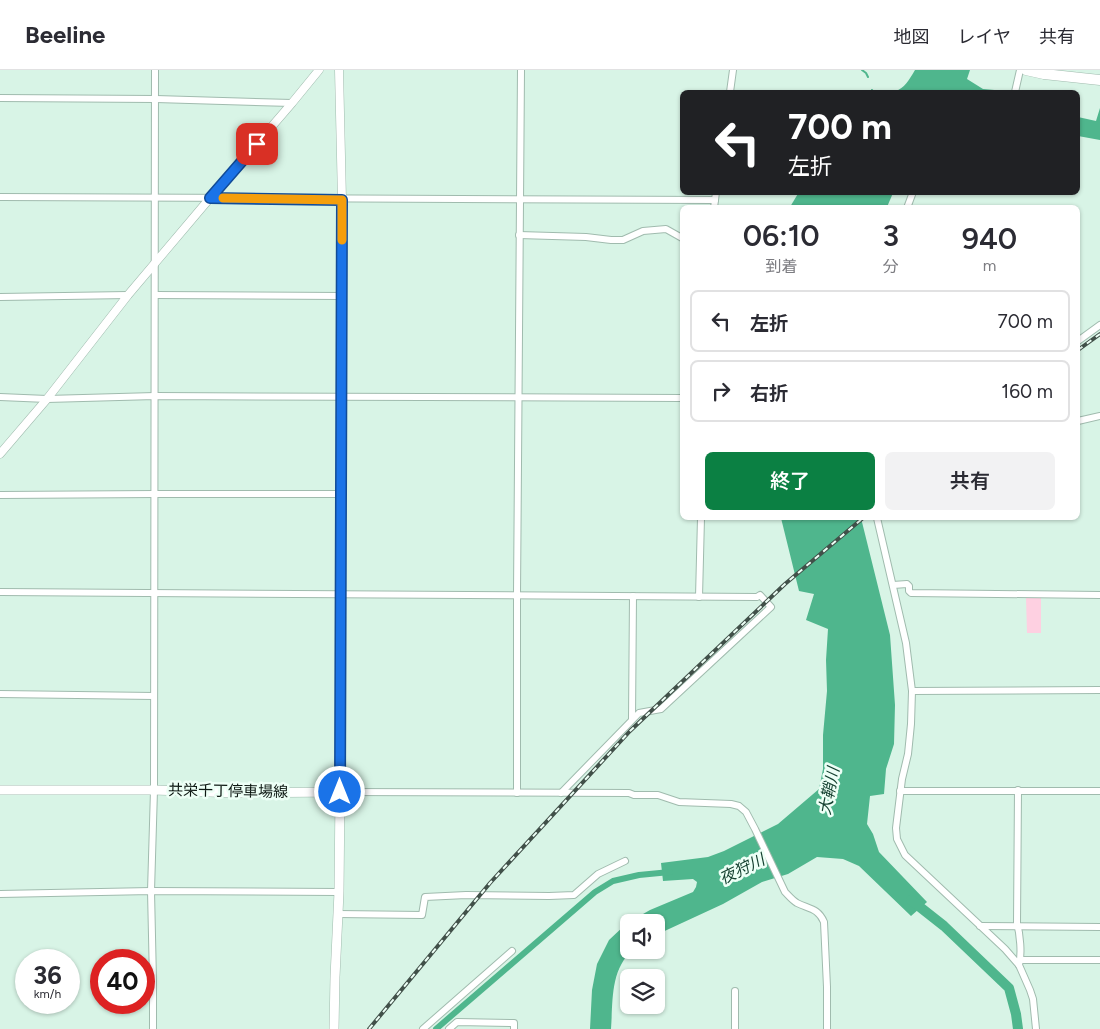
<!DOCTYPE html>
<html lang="ja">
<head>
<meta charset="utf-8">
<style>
	body { margin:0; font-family:Figtree,"Noto Sans JP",sans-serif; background:#f2f2f3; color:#2b2b33; height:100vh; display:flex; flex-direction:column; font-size:19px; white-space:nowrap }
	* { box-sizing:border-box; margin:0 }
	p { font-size:16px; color:#7c7c81 }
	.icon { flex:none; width:28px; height:28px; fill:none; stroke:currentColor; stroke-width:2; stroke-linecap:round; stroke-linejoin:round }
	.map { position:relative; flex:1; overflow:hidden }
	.side { position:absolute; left:680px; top:135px; width:400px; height:315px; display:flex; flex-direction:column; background:#fff; border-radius:8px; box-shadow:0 1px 4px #0004 }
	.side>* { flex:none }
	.guide { position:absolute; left:680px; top:20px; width:400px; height:105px; border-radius:8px; box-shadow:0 1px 4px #0004; background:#202124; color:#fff; overflow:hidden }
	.tools { position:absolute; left:620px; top:844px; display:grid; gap:10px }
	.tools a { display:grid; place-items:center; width:45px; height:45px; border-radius:8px; background:#fff; box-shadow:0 1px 4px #0004; font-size:25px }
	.speed { position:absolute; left:15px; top:879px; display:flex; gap:10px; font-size:25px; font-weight:700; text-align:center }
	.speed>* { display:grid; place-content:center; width:65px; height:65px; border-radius:50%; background:#fff; box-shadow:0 1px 4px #0004; line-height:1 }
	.speed small { font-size:12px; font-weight:400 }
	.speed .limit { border:8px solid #d22; background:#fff; color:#111 }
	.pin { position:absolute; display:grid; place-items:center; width:42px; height:42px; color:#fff; margin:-21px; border-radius:10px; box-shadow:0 2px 8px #0006 }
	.me { position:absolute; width:55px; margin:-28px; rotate:0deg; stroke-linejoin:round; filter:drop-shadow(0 0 4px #0008) }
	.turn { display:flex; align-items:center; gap:18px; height:105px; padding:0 25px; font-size:22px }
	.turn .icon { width:65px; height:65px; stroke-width:2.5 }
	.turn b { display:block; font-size:35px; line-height:42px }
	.eta { display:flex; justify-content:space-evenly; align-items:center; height:85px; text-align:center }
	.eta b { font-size:30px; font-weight:600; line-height:35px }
	.primary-button { display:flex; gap:10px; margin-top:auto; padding:10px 25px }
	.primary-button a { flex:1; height:58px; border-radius:8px; background:#0b8043; color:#fff; font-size:20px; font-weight:600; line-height:58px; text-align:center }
	.primary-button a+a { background:#f2f2f3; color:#2b2b33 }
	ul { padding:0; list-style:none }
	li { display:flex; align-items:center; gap:15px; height:62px; margin:0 10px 8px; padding:0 15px; border:2px solid #e1e1e2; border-radius:8px }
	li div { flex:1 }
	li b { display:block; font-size:19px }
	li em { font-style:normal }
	header { display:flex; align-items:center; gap:30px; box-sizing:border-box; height:70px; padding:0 25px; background:#fff; border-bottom:1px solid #e1e1e2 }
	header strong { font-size:24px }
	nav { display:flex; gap:28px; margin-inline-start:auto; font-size:18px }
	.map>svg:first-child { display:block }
	.green { fill:#fed0e1 }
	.water { fill:#4fb68d }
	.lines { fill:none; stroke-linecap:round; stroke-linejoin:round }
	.stream { stroke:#4fb68d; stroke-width:2 }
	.canal { stroke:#4fb68d; stroke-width:6 }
	.river { stroke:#4fb68d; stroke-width:10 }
	.minor-casing { stroke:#a0bbae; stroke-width:8 }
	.tertiary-casing { stroke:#a0bbae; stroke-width:9 }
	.secondary-casing { stroke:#a0bbae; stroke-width:10 }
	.primary-casing { stroke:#a0bbae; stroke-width:11 }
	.minor { stroke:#fff; stroke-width:6 }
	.tertiary { stroke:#fff; stroke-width:8 }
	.secondary { stroke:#fff; stroke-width:9 }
	.primary { stroke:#fff; stroke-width:10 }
	.rail-casing { stroke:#415049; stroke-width:4 }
	.rail { stroke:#edfff6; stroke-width:2; stroke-dasharray:5.5; stroke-linecap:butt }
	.route-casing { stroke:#114b97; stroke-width:12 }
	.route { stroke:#1a73e8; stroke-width:9 }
	.slow { stroke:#f59e0b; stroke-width:9 }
	.labels { text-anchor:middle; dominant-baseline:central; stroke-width:5; stroke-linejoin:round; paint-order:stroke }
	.street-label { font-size:15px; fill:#0d1712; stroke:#edfff6 }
	.water-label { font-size:16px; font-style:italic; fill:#113e2d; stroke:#edfff6 }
</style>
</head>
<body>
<header>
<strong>Beeline</strong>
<nav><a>地図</a><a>レイヤ</a><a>共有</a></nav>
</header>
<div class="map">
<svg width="1100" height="959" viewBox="0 0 1100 959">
	<rect width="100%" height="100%" fill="#d8f4e6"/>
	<polygon class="green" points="1026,528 1041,528 1041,563 1027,563"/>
	<g class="water">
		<path d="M915,0H970L967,9L983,19L1006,21L1005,22H894C905,18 909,10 915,0Z"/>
		<polygon points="1100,38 1100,70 1078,66 1078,47 1096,51"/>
		<polygon points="799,122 893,122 893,123 887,137 790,137"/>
		<polygon points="781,448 861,448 890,565 895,635 894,674 886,699 884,724 870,726 867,754 873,764 879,782 927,832 911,846 859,796 843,789 817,787 788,804 762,812 723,834 656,865 656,852 629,852 650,840 693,822 696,817 697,812 693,809 663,811 661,793 708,787 724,781 778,754 819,719 823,699 823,665 827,621 826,590 828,559 806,550 814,524 799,521"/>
		<path d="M629,853V880H633C610,899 613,932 611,959H590L592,920L597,894L609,870L625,855Z"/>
	</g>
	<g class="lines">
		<g class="stream">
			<polyline points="862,0 866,3 868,7"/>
			<polyline points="872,20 873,22"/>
		</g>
		<polyline class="canal" points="436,959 595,822 613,811 639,805 670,802"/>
		<polyline class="river" points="911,830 944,856 1009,918 1016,944 1018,959"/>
		<g class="minor-casing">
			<g id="minor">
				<polyline points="730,22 733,0"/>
				<polyline points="1015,22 1020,0"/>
				<polyline points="0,28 156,29 292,33"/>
				<polyline points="0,127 715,130"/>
				<polyline points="714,138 716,122"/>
				<polyline points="907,138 913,122"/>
				<polyline points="519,165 586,167 611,170 623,170 643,161 666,159 682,168"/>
				<polyline points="155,225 341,226"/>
				<polyline points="0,227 128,225"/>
				<polyline points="1078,271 1100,255"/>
				<polyline points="0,327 47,329 155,326 682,328"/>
				<polyline points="1078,351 1100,346"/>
				<polyline points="0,425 155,424 341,424"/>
				<polyline points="877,448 906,573 912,621 911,654 908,684 902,709 896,758 897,769 905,785 1005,879 1019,895 1030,920 1033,929 1036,959"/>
				<polyline points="893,515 907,514 909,516 909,521 911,523 1100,525"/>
				<polyline points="0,522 757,527 760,525 771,537 661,639 639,643 561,723"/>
				<polyline points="699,527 701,448"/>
				<polyline points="912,621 1100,620"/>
				<polyline points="0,624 154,626"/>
				<polyline points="632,649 633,526"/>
				<path d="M1018,720L1017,853C1020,864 1022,884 1019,895"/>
				<polyline points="900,721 1100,721"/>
				<path d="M340,722L629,723L634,725H658L679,732L731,734L739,736L746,742L755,759L785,822C789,826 792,830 797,833C809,839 818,838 824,852L827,917V959"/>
				<polyline points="517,723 517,525 521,0"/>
				<polyline points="0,824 151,821 339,822"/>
				<polyline points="338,844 422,845 425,827 466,825 549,826 574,825 598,804 625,791"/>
				<polyline points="980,856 1100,857"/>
				<polyline points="1020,890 1100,890"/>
				<polyline points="735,921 735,959"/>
				<polyline points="153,959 153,911 151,821 154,720 155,0"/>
				<polyline points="423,959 512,881"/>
				<polyline points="449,959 457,952 514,953 514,959"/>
			</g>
		</g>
		<g class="tertiary-casing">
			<g id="tertiary">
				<polyline points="339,0 342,130 340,722"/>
				<polyline points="0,384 47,329 128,225 210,128 292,33 319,0"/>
			</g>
		</g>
		<g class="secondary-casing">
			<polyline id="secondary" points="0,720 154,720 238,723 340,722 339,822 335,907 334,959"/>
		</g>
		<g class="primary-casing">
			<polyline id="primary" points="1026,0 1044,4 1100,10"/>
		</g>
		<use href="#minor" class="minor"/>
		<use href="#tertiary" class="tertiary"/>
		<use href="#secondary" class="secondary"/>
		<use href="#primary" class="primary"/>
		<g class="rail-casing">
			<g id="rail">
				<polyline points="1078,280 1100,264"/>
				<polyline points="369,959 490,813 630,661 785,514 863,448"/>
			</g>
		</g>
		<use href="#rail" class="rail"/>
	</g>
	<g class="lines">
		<g class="route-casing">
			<polyline id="route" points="257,74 210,128 342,130 340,722"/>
		</g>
		<use href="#route" class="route"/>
		<polyline class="slow" points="223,128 342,130 342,170"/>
	</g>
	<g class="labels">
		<g class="street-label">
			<text transform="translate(228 721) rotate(1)">共栄千丁停車場線</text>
		</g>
		<g class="water-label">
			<text transform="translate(829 721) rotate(-79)">大鞘川</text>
			<text transform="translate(742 799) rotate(-26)">夜狩川</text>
		</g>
	</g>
</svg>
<div class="tools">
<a><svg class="icon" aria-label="sound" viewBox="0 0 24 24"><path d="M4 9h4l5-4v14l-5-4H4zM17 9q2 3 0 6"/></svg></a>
<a><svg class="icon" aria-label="layers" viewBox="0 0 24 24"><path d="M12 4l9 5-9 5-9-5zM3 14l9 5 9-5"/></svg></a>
</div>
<div class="speed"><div>36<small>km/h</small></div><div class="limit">40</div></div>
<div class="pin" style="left:257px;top:74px;background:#d93025"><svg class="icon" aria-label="arrive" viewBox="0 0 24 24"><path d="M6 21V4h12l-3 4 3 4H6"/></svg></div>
<svg class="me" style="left:340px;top:722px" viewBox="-20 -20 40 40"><circle r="17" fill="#1a73e8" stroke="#fff" stroke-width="3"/><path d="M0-11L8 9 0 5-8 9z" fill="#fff"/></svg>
<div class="guide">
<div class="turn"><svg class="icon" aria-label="left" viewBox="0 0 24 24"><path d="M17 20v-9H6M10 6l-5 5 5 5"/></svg><div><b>700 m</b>左折</div></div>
</div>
<section class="side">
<div class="eta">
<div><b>06:10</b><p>到着</p></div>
<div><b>3</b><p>分</p></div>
<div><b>940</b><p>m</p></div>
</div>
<ul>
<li><svg class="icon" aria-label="left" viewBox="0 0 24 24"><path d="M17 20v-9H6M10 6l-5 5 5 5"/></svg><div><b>左折</b></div><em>700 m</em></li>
<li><svg class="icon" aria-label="right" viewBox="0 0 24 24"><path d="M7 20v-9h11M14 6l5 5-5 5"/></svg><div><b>右折</b></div><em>160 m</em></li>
</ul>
<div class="primary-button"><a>終了</a><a>共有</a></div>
</section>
</div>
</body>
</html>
